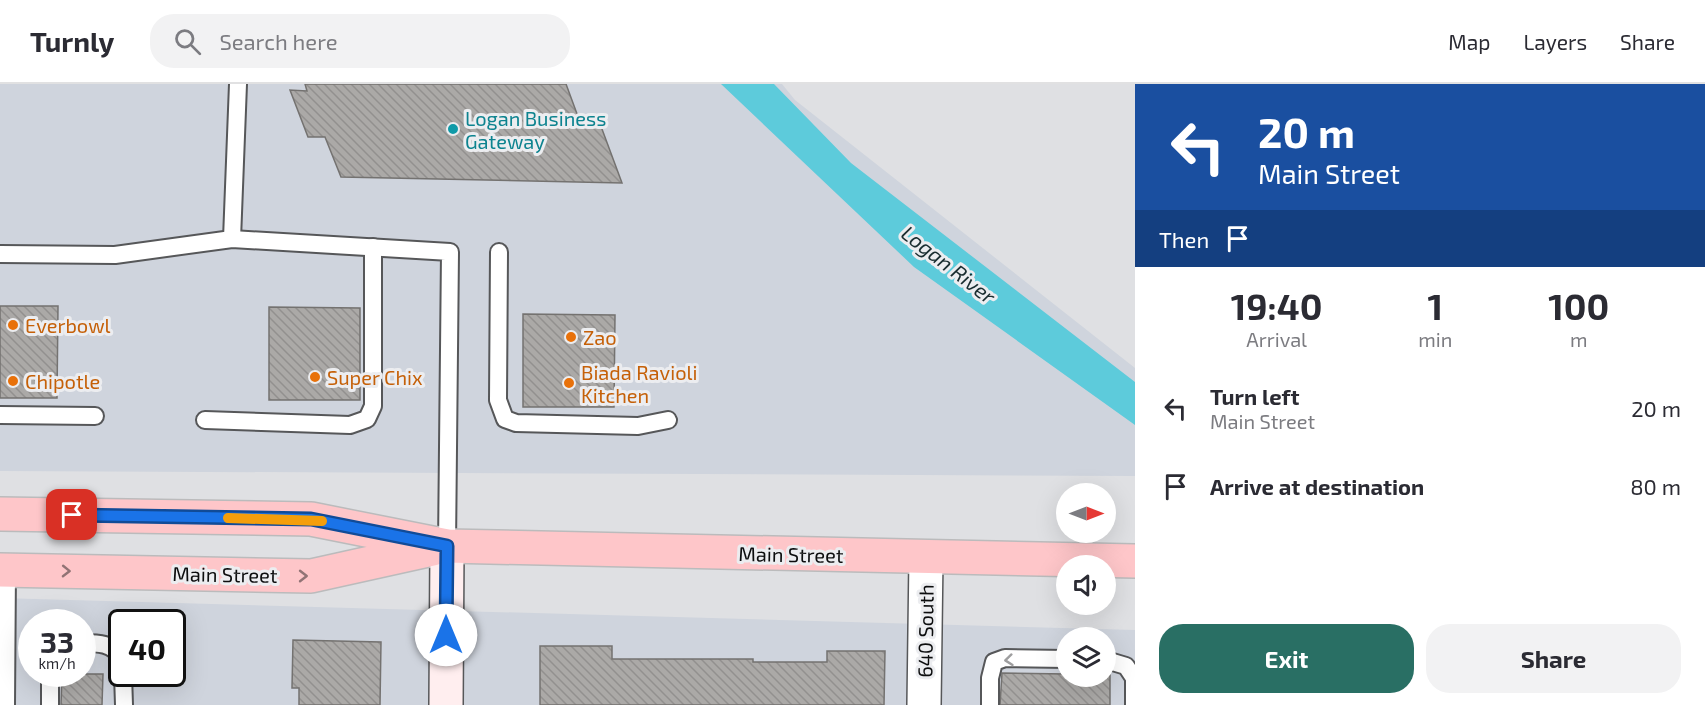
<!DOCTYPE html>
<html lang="en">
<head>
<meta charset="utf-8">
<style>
	body { margin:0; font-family:"Exo 2",sans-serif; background:#f2f2f3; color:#2b2b33; height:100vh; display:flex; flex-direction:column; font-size:22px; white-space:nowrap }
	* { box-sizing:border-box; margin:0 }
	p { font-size:20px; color:#7c7c81 }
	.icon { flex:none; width:33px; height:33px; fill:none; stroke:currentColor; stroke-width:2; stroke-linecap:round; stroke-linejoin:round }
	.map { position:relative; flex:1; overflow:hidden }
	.side { display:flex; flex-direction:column; background:#fff; width:570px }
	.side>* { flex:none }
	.hud { background:#1a4fa0; color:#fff; overflow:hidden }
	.needle { width:39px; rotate:90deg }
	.fabs { position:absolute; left:1056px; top:399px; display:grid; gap:12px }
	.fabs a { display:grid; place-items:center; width:60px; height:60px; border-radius:50%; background:#fff; box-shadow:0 6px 24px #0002; font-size:30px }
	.speed { position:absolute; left:18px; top:525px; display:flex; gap:12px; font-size:30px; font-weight:700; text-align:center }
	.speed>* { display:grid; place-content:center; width:78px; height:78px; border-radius:50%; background:#fff; box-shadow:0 6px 24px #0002; line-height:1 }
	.speed small { font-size:15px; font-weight:400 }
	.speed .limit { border:3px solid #111; border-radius:9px; background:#fff; color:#111 }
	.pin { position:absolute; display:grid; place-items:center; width:51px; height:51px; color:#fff; margin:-26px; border-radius:12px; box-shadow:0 3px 9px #0006 }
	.me { position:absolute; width:66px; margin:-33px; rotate:0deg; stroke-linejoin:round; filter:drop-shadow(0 0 4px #0008) }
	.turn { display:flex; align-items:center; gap:21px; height:126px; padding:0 24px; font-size:27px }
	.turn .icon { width:78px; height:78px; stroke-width:2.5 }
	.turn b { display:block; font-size:42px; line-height:51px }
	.then { display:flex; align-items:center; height:57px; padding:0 24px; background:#0003; gap:12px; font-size:22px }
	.eta { display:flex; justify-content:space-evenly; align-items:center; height:102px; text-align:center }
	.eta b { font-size:36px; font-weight:700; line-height:42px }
	.action { display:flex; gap:12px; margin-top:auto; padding:12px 24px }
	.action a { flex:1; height:69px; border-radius:24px; background:#296f64; color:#fff; font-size:24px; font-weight:700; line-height:69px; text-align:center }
	.action a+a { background:#f2f2f3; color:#2b2b33 }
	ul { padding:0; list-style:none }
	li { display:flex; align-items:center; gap:18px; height:78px; padding:0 24px }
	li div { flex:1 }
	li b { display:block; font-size:22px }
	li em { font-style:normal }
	header { display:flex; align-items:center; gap:36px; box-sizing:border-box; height:84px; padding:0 30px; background:#fff; border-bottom:2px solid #e1e1e2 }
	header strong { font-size:28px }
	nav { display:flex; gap:33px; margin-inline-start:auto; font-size:21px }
	.search { width:420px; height:54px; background:#f2f2f3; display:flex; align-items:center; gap:15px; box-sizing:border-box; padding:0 21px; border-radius:24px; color:#7c7c81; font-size:22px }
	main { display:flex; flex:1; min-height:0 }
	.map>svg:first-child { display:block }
	.built { fill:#cfd4dd; fill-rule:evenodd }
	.water { fill:#5dcbdb }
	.building { fill:url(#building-back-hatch); stroke:#747270; stroke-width:1.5 }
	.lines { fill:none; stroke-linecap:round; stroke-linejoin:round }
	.lane-casing { stroke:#565759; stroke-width:20 }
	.street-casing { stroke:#565759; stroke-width:36 }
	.secondary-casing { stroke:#565759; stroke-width:36 }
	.highway-casing { stroke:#bbbbbc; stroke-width:36 }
	.lane { stroke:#fff; stroke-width:16 }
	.street { stroke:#fff; stroke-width:33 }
	.secondary { stroke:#ffeeef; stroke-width:33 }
	.highway { stroke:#fec6c9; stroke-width:33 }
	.oneway { stroke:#917375 }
	.oneway2 { stroke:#9e9e9f }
	.route-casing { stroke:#114b97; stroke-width:15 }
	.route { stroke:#1a73e8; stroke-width:10 }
	.slow { stroke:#f59e0b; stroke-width:10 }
	.culture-dot { fill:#0f9aa8; stroke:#ecedf0; stroke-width:2 }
	.food-dot { fill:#e8710a; stroke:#ecedf0; stroke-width:2 }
	.labels { text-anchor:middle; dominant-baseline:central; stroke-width:6; stroke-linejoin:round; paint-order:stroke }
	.culture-label { font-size:20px; fill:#0d838f; stroke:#ecedf0; text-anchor:start }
	.food-label { font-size:20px; fill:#c56008; stroke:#ecedf0; text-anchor:start }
	.street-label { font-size:20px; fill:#0c0d0e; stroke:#ecedf0 }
	.water-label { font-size:21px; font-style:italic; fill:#192d30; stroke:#ecedf0 }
</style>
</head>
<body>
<header>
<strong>Turnly</strong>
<div class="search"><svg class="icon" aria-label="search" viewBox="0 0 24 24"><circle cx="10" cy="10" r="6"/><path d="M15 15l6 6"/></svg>Search here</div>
<nav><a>Map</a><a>Layers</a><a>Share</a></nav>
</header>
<main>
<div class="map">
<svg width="1135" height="621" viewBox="0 0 1135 621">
	<defs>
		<pattern id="building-back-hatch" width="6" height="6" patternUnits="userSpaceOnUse" patternTransform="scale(1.5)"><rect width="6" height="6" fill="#aba9a7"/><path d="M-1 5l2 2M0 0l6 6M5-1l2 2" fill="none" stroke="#92908f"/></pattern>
	</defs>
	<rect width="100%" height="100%" fill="#dfe0e3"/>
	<g class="built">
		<polygon points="0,0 782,0 795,16 1135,284 1135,392 0,387"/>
		<path d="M0,514L1135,546V621H0ZM32,538H82V590H32ZM122,538H172V590H122ZM1066,554H1106V592H1066Z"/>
	</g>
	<polygon class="water" points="721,0 774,0 851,79 1135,298 1135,341 914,183"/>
	<g class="building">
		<polygon points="305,0 566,0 580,38 599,37 622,99 341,93 325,53 308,53 290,6 307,7"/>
		<polygon points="0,222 58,222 57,314 0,314"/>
		<polygon points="269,223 360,224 360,316 269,316"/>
		<polygon points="523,230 615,231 614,323 523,323"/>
		<polygon points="293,556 381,558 380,621 299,621 299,604 292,604"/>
		<polygon points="540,562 612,562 612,575 753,575 753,578 827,578 827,567 885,567 884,621 540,621"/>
		<polygon points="1002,589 1066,590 1066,592 1110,591 1110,621 1000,621"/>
		<polygon points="62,590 103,590 102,621 61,621"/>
	</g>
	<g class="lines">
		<g class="lane-casing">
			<g id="lane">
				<polyline points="232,155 238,0"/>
				<polyline points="499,168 498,316 505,335 516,339 638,342 668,336"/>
				<polyline points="0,170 115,171 232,155 450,168 447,462"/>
				<polyline points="0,331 95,332"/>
				<polyline points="205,336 350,341 367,335 373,322 373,163"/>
				<path d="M82,559C99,559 112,559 122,574"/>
				<polyline points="1106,576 1126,582 1134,594 1134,621"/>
				<polyline points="123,590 124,621"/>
				<polyline points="6,621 7,486"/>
				<polyline points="50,621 50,590"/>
				<polyline points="990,621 990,594 994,578 1005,574 1066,575"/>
			</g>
		</g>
		<g class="street-casing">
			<polyline id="street" points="924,621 926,473"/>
		</g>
		<g class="secondary-casing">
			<polyline id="secondary" points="446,621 447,462"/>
		</g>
		<g class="highway-casing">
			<g id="highway">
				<polyline points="0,430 311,435 447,462 1135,477"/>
				<polyline points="0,486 311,492 433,465"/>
			</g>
		</g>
		<use href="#lane" class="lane"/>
		<use href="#street" class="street"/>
		<use href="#secondary" class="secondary"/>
		<use href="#highway" class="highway"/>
	</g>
	<defs><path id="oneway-chevron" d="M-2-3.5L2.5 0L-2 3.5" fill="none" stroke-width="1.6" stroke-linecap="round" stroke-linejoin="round" transform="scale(1.5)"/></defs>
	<g class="oneway">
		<use href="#oneway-chevron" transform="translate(66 487) rotate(1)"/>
		<use href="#oneway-chevron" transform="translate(303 492)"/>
	</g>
	<use class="oneway2" href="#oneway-chevron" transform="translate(1009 576) rotate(174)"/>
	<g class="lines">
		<g class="route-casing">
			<polyline id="route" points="72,431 311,435 447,462 446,551"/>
		</g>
		<use href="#route" class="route"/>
		<polyline class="slow" points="228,434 322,437"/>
	</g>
	<circle class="culture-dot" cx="453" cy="45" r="6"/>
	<g class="food-dot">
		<circle cx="13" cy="241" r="6"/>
		<circle cx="571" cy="253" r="6"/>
		<circle cx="315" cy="293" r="6"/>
		<circle cx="13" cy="297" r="6"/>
		<circle cx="569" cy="299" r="6"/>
	</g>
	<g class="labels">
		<g class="culture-label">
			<text x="465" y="34">Logan Business<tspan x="465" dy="23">Gateway</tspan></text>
		</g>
		<g class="food-label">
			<text x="25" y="241">Everbowl</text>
			<text x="583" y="253">Zao</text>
			<text x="581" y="288">Biada Ravioli<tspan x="581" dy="23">Kitchen</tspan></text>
			<text x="327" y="293">Super Chix</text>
			<text x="25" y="297">Chipotle</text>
		</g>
		<g class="street-label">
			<text transform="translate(791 470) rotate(1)">Main Street</text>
			<text transform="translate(225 490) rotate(1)">Main Street</text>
			<text transform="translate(925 547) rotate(-89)">640 South</text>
		</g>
		<g class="water-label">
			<text transform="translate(949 180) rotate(38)">Logan River</text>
		</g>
	</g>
</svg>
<div class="fabs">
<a><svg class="needle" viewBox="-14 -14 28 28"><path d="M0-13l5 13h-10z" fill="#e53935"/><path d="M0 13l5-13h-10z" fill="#7c7c81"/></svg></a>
<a><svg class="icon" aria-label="sound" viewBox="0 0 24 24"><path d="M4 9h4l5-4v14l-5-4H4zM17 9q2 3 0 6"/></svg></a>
<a><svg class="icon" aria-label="layers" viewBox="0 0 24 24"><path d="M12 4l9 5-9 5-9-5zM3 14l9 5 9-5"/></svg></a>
</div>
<div class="speed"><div>33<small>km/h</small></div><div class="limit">40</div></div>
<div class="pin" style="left:72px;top:431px;background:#d93025"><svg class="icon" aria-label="arrive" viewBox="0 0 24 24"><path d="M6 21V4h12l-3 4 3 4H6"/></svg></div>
<svg class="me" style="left:446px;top:551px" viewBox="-20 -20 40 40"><circle r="19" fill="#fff"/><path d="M0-13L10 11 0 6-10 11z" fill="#1a73e8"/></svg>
</div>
<section class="side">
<div class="hud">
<div class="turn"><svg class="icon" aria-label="left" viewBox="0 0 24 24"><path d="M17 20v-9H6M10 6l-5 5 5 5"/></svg><div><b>20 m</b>Main Street</div></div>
<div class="then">Then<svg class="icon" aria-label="arrive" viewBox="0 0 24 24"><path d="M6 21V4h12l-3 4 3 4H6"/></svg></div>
</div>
<div class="eta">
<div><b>19:40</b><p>Arrival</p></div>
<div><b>1</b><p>min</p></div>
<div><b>100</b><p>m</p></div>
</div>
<ul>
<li><svg class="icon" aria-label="left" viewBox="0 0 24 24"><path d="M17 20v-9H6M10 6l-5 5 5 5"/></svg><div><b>Turn left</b><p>Main Street</p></div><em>20 m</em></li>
<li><svg class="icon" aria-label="arrive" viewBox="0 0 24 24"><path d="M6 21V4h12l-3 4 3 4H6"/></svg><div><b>Arrive at destination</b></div><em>80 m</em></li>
</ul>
<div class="action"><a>Exit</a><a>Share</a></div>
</section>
</main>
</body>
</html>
